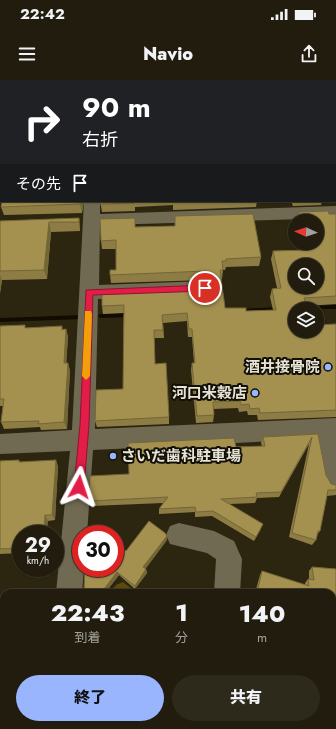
<!DOCTYPE html>
<html lang="ja">
<head>
<meta charset="utf-8">
<style>
	body { margin:0; font-family:Jost,"Noto Sans JP",sans-serif; background:#2d291b; color:#f1f3f6; height:100vh; display:flex; flex-direction:column; font-size:15px; white-space:nowrap }
	* { box-sizing:border-box; margin:0 }
	p { font-size:13px; color:#a2a19d }
	.icon { flex:none; width:22px; height:22px; fill:none; stroke:currentColor; stroke-width:2; stroke-linecap:round; stroke-linejoin:round }
	.map { position:relative; flex:1; overflow:hidden }
	.panel { position:absolute; left:0px; top:509px; width:336px; height:140px; display:flex; flex-direction:column; background:#211c0d; border-radius:12px 12px 0 0; box-shadow:0 1px 3px #0004,0 0 0 1px #3e3a2e }
	.panel>* { flex:none }
	.banner { position:absolute; left:0px; top:0px; width:336px; height:122px; box-shadow:0 1px 3px #0004,0 0 0 1px #3e3a2e; background:#202124; color:#fff; overflow:hidden }
	.needle { width:26px; rotate:273deg }
	.controls { position:absolute; left:288px; top:134px; display:grid; gap:8px }
	.controls a { display:grid; place-items:center; width:36px; height:36px; border-radius:50%; background:#211c0d; box-shadow:0 1px 3px #0004,0 0 0 1px #3e3a2e; font-size:20px }
	.speed { position:absolute; left:12px; top:445px; display:flex; gap:8px; font-size:20px; font-weight:700; text-align:center }
	.speed>* { display:grid; place-content:center; width:52px; height:52px; border-radius:50%; background:#211c0d; box-shadow:0 1px 3px #0004,0 0 0 1px #3e3a2e; line-height:1 }
	.speed small { font-size:10px; font-weight:400 }
	.speed .limit { border:6px solid #d22; background:#fff; color:#111 }
	.pin { position:absolute; display:grid; place-items:center; width:34px; height:34px; color:#fff; margin:-17px; border:2px solid #fff; border-radius:50%; box-shadow:0 1px 4px #0007 }
	.me { position:absolute; width:44px; margin:-22px; rotate:5deg; stroke-linejoin:round; filter:drop-shadow(0 0 3px #0008) }
	.turn { display:flex; align-items:center; gap:14px; height:84px; padding:0 16px; font-size:18px }
	.turn .icon { width:52px; height:52px; stroke-width:2.5 }
	.turn b { display:block; font-size:28px; line-height:34px }
	.then { display:flex; align-items:center; height:38px; padding:0 16px; background:#0003; gap:8px; font-size:15px }
	.eta { display:flex; justify-content:space-evenly; align-items:center; height:68px; text-align:center }
	.eta b { font-size:24px; font-weight:800; line-height:28px }
	.action { display:flex; gap:8px; margin-top:auto; padding:8px 16px }
	.action a { flex:1; height:46px; border-radius:24px; background:#98b5fd; color:#111; font-size:16px; font-weight:800; line-height:46px; text-align:center }
	.action a+a { background:#2d291b; color:#f1f3f6 }
	.status { display:flex; justify-content:space-between; align-items:center; height:28px; padding:0 20px; background:#211c0d; direction:ltr }
	.status svg { height:11px; fill:currentColor }
	header { display:flex; justify-content:space-between; align-items:center; height:52px; padding:0 16px; background:#211c0d; font-size:18px; font-weight:800 }
	.map>svg:first-child { display:block }
	.green { fill:#5b4b0a }
	.lines { fill:none; stroke-linecap:round; stroke-linejoin:round }
	.stream { fill:#120c00; fill-rule:evenodd }
	.minor { fill:#716a53; fill-rule:evenodd }
	.wall { fill:#8d7d44 }
	.shaded-wall { fill:#736637 }
	.building { fill:#a4914f; stroke:#736637; fill-rule:evenodd }
	.route { fill:#e11d48; stroke:#92132f }
	.slow { fill:#f59e0b }
	.poi-dot { fill:#98b5fd; stroke:#120f06; stroke-width:1.5 }
	.labels { text-anchor:middle; dominant-baseline:central; stroke-width:4; stroke-linejoin:round; paint-order:stroke }
	.poi-label { font-size:15px; font-weight:bold; fill:#e7e3d6; stroke:#120f06; text-anchor:end }
</style>
</head>
<body>
<div class="status"><b>22:42</b><svg viewBox="0 0 49 12"><path d="M0 12V9h3v3zM5 12V6h3v6zM10 12V3h3v9zM15 12V0h3v12zM26 1h20v11H26zM47 4h2v5h-2z"/></svg></div>
<header><svg class="icon" aria-label="menu" viewBox="0 0 24 24"><path d="M4 6h16M4 12h16M4 18h16"/></svg>Navio<svg class="icon" aria-label="share" viewBox="0 0 24 24"><path d="M12 15V3M7 8l5-5 5 5M5 13v7h14v-7"/></svg></header>
<div class="map">
<svg width="336" height="649" viewBox="0 0 336 649">
	<rect width="100%" height="100%" fill="#2c2611"/>
	<polygon class="green" points="123,502 137,513 110,513 116,505"/>
	<g class="lines">
		<g class="stream">
			<polygon points="336,225 336,229 298,229 298,228 300,226"/>
			<polygon points="280,227 282,229 280,231 240,233 238,231 240,229"/>
			<polygon points="130,233 132,235 130,237 100,238 98,236 100,234"/>
			<polygon points="83,235 85,237 83,239 0,242 0,238"/>
		</g>
		<g class="minor">
			<rect x="90" y="0" width="14" height="1"/>
			<rect x="335" y="70" width="1" height="10"/>
			<polygon points="84,121 100,121 100,134 336,126 336,138 105,145 100,143 99,205 205,201 212,203 215,208 212,213 205,215 98,219 95,349 336,338 336,411 328,408 324,400 316,359 93,370 87,454 81,454 81,488 84,488 82,513 56,513 70,371 0,374 0,354 72,350"/>
			<polygon points="179,443 214,451 234,461 242,479 240,513 214,513 216,479 207,473 170,464 166,455 170,446"/>
			<polygon points="332,591 336,592 336,622 332,621"/>
			<polygon points="29,645 87,645 89,649 27,649"/>
		</g>
	</g>
	<g class="wall">
		<polygon points="0,0 1,1 1,111 0,111"/>
		<polygon points="2,121 84,121 82,133 4,135 1,127"/>
		<polygon points="100,121 257,121 256,127 173,130 173,125 135,127 135,131 102,132"/>
		<polygon points="291,121 322,121 321,125 293,126"/>
		<polygon points="299,132 329,134 336,134 336,224 306,226 295,251 336,244 336,337 258,340 257,335 248,335 247,331 239,332 238,328 213,329 214,335 213,342 196,343 191,290 192,283 194,283 192,257 188,257 187,241 163,243 164,258 154,258 155,284 169,337 169,344 97,347 95,341 123,309 124,233 103,234 102,226 206,208 213,206 214,205 213,202 205,200 111,203 110,195 116,190 116,169 102,169 101,161 135,147 175,146 175,136 261,177 259,186 226,187 225,190 223,190 222,199 221,199 225,228 246,231 273,230 270,217 272,209 277,208 271,179 273,171 304,170 302,163 317,163 317,141 297,141"/>
		<polygon points="79,138 80,148 80,151 51,152 47,199 2,200 0,213 0,141"/>
		<polygon points="0,246 26,248 66,249 68,257 66,283 70,290 67,349 41,350 40,347 4,349 1,342 3,326 0,326"/>
		<polygon points="318,354 326,395 331,404 336,410 336,415 327,416 320,451 317,455 316,460 312,465 289,457 309,364 279,417 257,418 255,423 229,424 261,449 254,461 212,436 195,437 195,432 159,434 159,429 163,423 91,426 89,421 129,394 236,367 262,366 261,363 263,357"/>
		<polygon points="19,380 20,382 58,386 55,440 48,441 21,454 21,473 0,474 0,381"/>
		<polygon points="167,460 145,489 146,489 147,493 135,509 119,495 105,513 86,513 84,510"/>
		<polygon points="312,487 336,489 336,590 332,589 332,513 253,513 254,512 255,513 260,495 262,491 305,505 305,503 308,499 309,499 309,491"/>
		<polygon points="293,645 332,645 336,649 293,649"/>
	</g>
	<g class="shaded-wall">
		<polygon points="81,121 84,121 82,133 80,124"/>
		<polygon points="79,138 80,148 80,151 79,142"/>
		<polygon points="49,142 51,152 47,199 44,190"/>
		<polygon points="0,195 2,200 0,213"/>
		<polygon points="66,249 68,257 66,290 64,283"/>
		<polygon points="68,283 70,290 67,349 64,342"/>
		<polygon points="56,380 58,386 55,440 52,435"/>
		<polygon points="45,435 48,441 47,454 44,454"/>
		<polygon points="167,456 167,460 144,491 143,487"/>
		<polygon points="146,489 147,493 135,509 135,506"/>
		<polygon points="117,492 119,495 105,513 101,513"/>
	</g>
	<g class="building">
		<polygon points="0,0 74,0 74,1 1,1 1,102 0,102"/>
		<polygon points="104,0 336,0 336,63 335,63 335,1 104,1"/>
		<polygon points="2,121 81,121 80,124 1,127"/>
		<polygon points="100,121 134,121 134,123 100,124"/>
		<path d="M328,131L329,134H336V216L304,218L307,229H295V251H317V245L336,244V330L260,333L259,328L250,329L249,324L241,325L240,321L213,322L214,335L197,336L192,283H195L192,249H189L187,233L162,235L163,250H154L155,284L166,283L169,337L95,341L96,310L123,309L124,225L102,226V212L206,208L213,206L217,200L214,194L206,191L110,195V190H116V160L101,161L100,139L135,138V147L175,146V136L253,134L261,177L226,179V181H222L223,190H220L225,228H246V231L276,230L272,209L281,208L273,171L309,170L307,163H317V141H301L299,132ZM295,185H317V207H295Z"/>
		<polygon points="79,138 79,142 49,142 44,190 0,191 0,141"/>
		<polygon points="25,245 25,248 62,246 62,250 66,249 64,283 68,283 64,342 38,344 39,341 1,342 4,319 0,319 0,246"/>
		<polygon points="318,354 326,395 331,404 336,405 336,410 328,410 320,451 318,451 316,460 292,453 312,357 281,412 256,413 257,417 221,419 263,444 256,457 213,431 196,432 195,427 159,429 168,417 89,421 90,396 129,394 128,363 234,358 236,367 265,366 263,357"/>
		<polygon points="19,380 19,382 56,380 52,435 45,435 44,454 21,454 21,468 0,469 0,381"/>
		<polygon points="149,441 165,453 167,456 143,487 146,489 135,506 117,492 101,513 88,513 84,510 85,488 115,488 115,463 126,471"/>
		<polygon points="312,487 336,489 336,587 332,587 332,513 257,513 262,491 309,506 308,499 314,500"/>
		<polygon points="332,616 335,617 336,621 336,649 297,649 297,645 332,645"/>
		<polygon points="108,645 123,645 126,649 111,649"/>
		<polygon points="163,645 176,645 181,647 181,645 254,645 253,649 245,649 236,646 235,649 162,649"/>
	</g>
	<polygon class="route" points="205,205 209,208 205,211 93,215 89,345 84,407 82,410 75,410 74,407 80,345 86,210"/>
	<polygon class="slow" points="85,231 91,231 92,234 90,296 86,300 82,296"/>
	<g class="poi-dot">
		<circle cx="328" cy="287" r="4"/>
		<circle cx="255" cy="313" r="4"/>
		<circle cx="113" cy="376" r="4"/>
	</g>
	<g class="labels">
		<g class="poi-label">
			<text x="320" y="287">酒井接骨院</text>
			<text x="247" y="313">河口米穀店</text>
			<text x="121" y="376" text-anchor="start">さいだ歯科駐車場</text>
		</g>
	</g>
</svg>
<div class="controls">
<a><svg class="needle" viewBox="-14 -14 28 28"><path d="M0-13l5 13h-10z" fill="#e53935"/><path d="M0 13l5-13h-10z" fill="#a2a19d"/></svg></a>
<a><svg class="icon" aria-label="search" viewBox="0 0 24 24"><circle cx="10" cy="10" r="6"/><path d="M15 15l6 6"/></svg></a>
<a><svg class="icon" aria-label="layers" viewBox="0 0 24 24"><path d="M12 4l9 5-9 5-9-5zM3 14l9 5 9-5"/></svg></a>
</div>
<div class="speed"><div>29<small>km/h</small></div><div class="limit">30</div></div>
<div class="pin" style="left:205px;top:208px;background:#d93025"><svg class="icon" aria-label="arrive" viewBox="0 0 24 24"><path d="M6 21V4h12l-3 4 3 4H6"/></svg></div>
<svg class="me" style="left:79px;top:407px" viewBox="-20 -20 40 40"><path d="M0-17L14 15 0 8-14 15z" fill="#e11d48" stroke="#fff" stroke-width="4"/></svg>
<div class="banner">
<div class="turn"><svg class="icon" aria-label="right" viewBox="0 0 24 24"><path d="M7 20v-9h11M14 6l5 5-5 5"/></svg><div><b>90 m</b>右折</div></div>
<div class="then">その先<svg class="icon" aria-label="arrive" viewBox="0 0 24 24"><path d="M6 21V4h12l-3 4 3 4H6"/></svg></div>
</div>
<section class="panel">
<div class="eta">
<div><b>22:43</b><p>到着</p></div>
<div><b>1</b><p>分</p></div>
<div><b>140</b><p>m</p></div>
</div>
<div class="action"><a>終了</a><a>共有</a></div>
</section>
</div>
</body>
</html>
